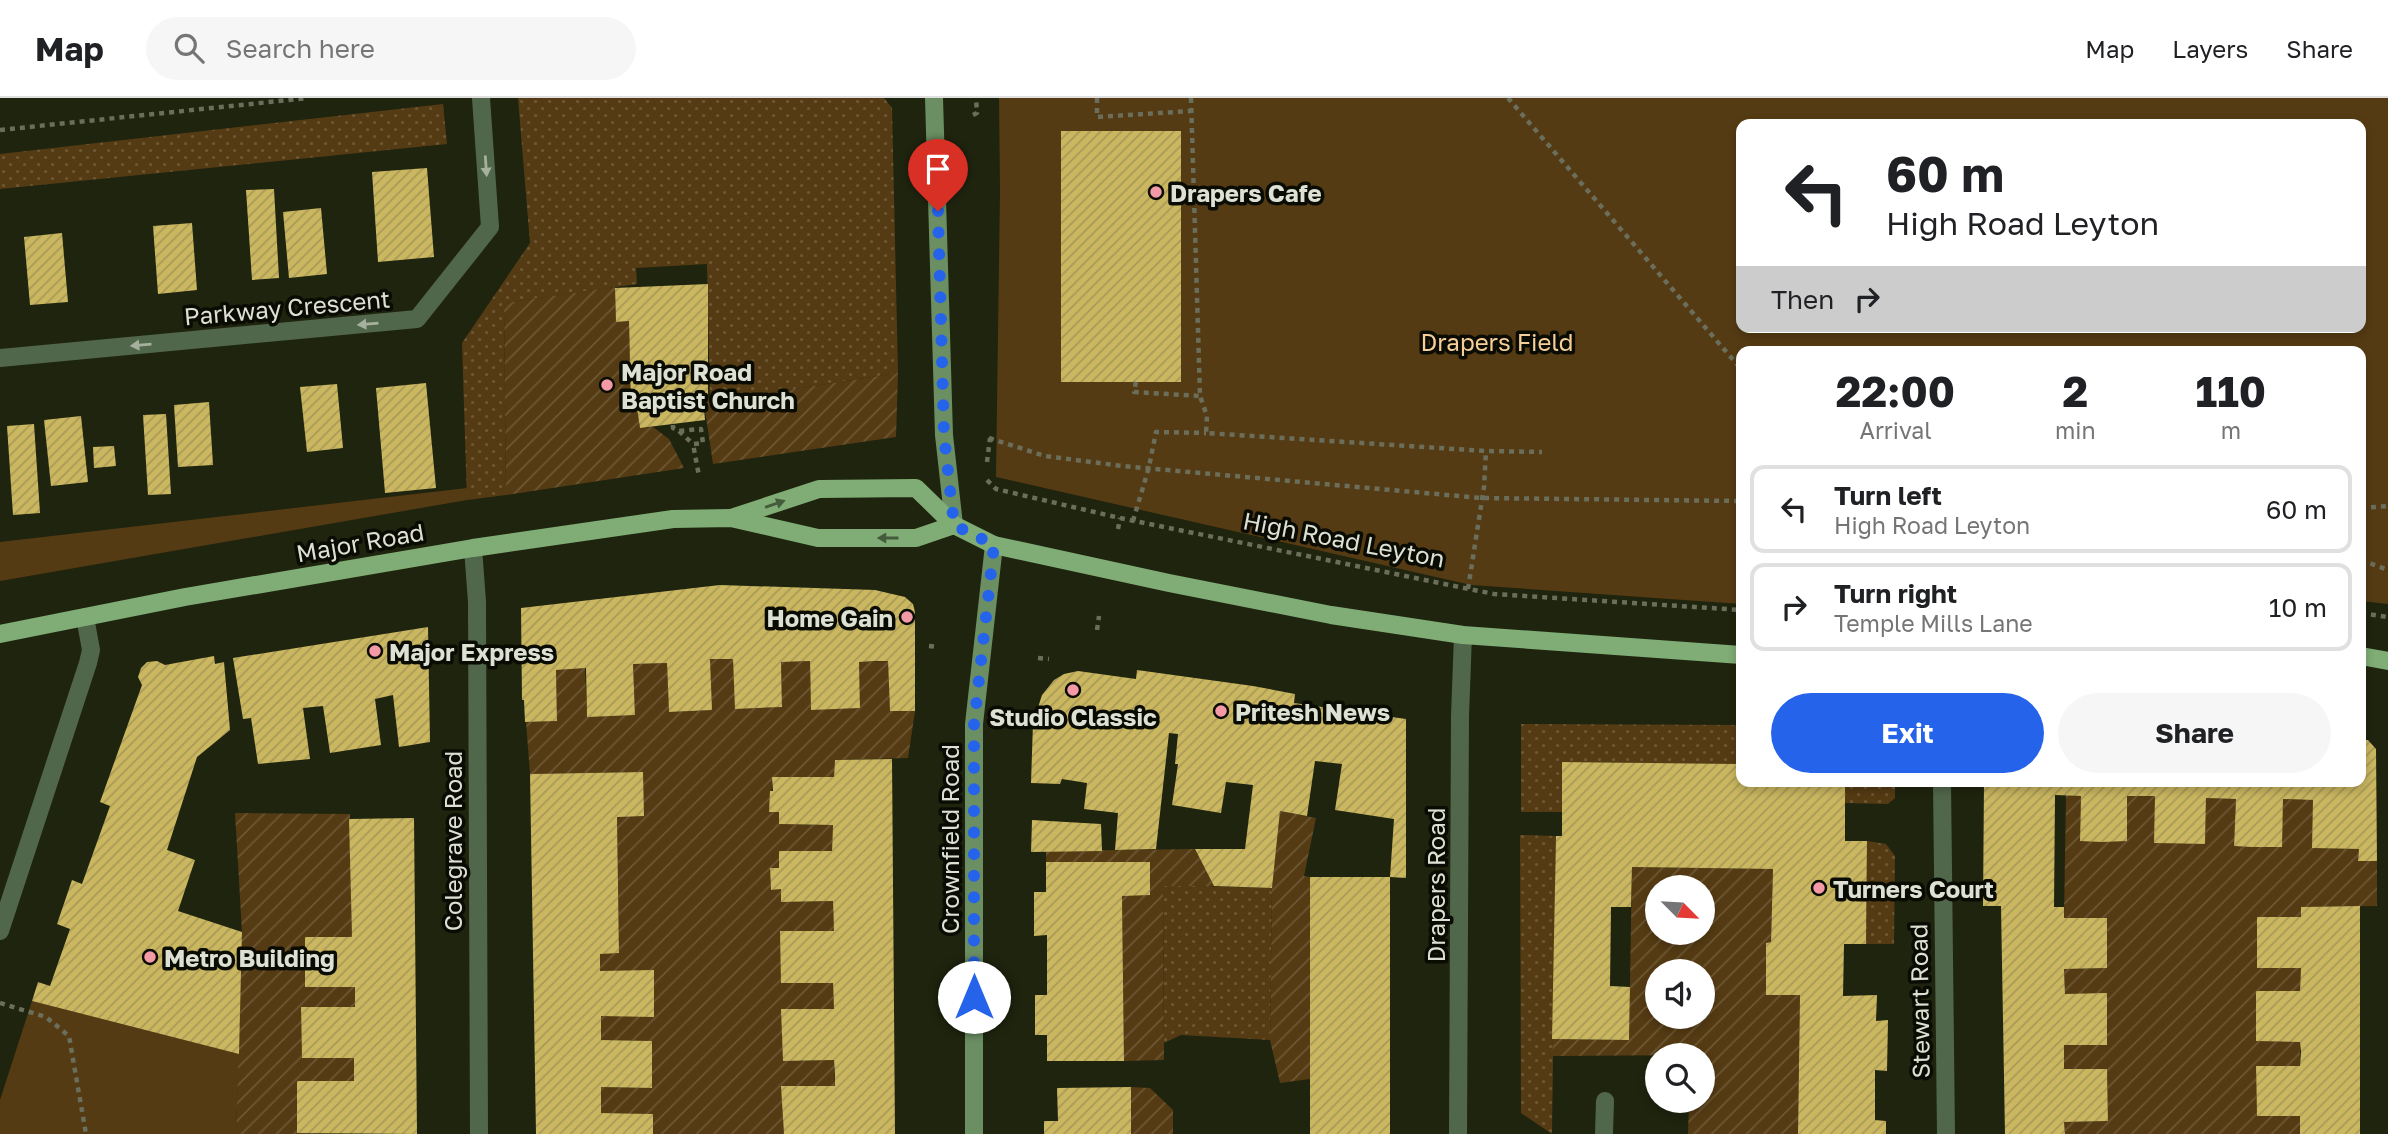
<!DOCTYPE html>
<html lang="en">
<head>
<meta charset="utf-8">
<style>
	body { margin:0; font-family:"Golos Text",sans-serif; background:#f6f6f6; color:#202124; height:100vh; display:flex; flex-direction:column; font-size:26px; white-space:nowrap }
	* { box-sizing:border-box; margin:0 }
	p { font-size:23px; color:#757577 }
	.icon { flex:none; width:38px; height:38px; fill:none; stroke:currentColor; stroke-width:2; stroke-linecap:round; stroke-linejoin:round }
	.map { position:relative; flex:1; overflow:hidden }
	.drawer { position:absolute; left:1736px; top:248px; width:630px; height:441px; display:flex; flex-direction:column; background:#fff; border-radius:14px; box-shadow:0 4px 10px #0003 }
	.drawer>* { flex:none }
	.hud { position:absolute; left:1736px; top:21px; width:630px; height:214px; border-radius:14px; box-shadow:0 4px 10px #0003; background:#fff; color:#202124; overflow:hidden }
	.needle { width:46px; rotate:114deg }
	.controls { position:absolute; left:1645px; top:777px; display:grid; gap:14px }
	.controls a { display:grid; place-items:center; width:70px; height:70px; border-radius:50%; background:#fff; box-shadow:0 4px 10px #0003; font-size:35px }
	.pin { position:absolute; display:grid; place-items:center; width:60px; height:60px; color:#fff; margin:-72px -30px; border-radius:50% 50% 50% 0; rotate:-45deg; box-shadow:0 0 7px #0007 }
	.pin .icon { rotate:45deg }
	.me { position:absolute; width:77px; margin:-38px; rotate:0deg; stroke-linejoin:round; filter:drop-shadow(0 0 5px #0008) }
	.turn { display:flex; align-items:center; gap:24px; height:147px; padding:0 35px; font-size:32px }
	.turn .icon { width:91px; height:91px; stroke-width:2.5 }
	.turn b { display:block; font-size:49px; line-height:60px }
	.then { display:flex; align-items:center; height:66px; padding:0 35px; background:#0003; gap:14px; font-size:26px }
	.eta { display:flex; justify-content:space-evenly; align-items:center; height:119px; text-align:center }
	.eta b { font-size:42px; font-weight:700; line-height:49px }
	.action { display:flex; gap:14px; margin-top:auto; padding:14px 35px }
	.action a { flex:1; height:80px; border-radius:42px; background:#2563eb; color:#fff; font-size:28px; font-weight:700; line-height:80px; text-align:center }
	.action a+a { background:#f6f6f6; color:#202124 }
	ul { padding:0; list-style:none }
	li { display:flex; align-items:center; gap:21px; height:88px; margin:0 14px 10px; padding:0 21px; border:4px solid #e0e0e0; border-radius:14px }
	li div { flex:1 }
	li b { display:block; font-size:26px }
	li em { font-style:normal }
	header { display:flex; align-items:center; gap:42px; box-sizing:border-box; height:98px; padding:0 35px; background:#fff; border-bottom:2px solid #e0e0e0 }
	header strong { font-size:33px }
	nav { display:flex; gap:38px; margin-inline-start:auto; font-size:24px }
	.search { width:490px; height:63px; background:#f6f6f6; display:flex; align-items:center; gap:18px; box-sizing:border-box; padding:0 24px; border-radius:38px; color:#757577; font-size:26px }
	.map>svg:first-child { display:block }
	.grass { fill:url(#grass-dots) }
	.park { fill:#553b13; fill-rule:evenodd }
	.garden { fill:url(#garden-furrows); fill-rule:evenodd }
	.building { fill:url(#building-hatch) }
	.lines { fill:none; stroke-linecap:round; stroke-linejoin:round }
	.path { stroke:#6a6e5b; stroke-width:4.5; stroke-dasharray:5 5; stroke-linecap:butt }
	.lane { stroke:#51674c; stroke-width:18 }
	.street { stroke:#51674c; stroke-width:18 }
	.secondary { stroke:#6b8e63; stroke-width:18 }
	.primary { stroke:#7fad75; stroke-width:18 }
	.oneway { fill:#a5b09d }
	.oneway2 { fill:#445c3c }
	.route { stroke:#2563eb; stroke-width:12; stroke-dasharray:0 21.6 }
	.poi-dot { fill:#f49aa6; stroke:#0a0c04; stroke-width:2.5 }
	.labels { text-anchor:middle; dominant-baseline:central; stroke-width:7; stroke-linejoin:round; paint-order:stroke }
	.poi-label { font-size:24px; font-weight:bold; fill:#dde1d3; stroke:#0a0c04; text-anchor:start }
	.street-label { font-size:24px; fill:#dde1d3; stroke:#0a0c04 }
	.park-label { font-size:24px; fill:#f6ce97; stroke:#0a0c04 }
</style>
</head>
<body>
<header>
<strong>Map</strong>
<div class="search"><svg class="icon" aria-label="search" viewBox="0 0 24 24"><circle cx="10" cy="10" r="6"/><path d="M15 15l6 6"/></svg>Search here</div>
<nav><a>Map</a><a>Layers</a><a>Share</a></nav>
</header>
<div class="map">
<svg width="2388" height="1036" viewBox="0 0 2388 1036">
	<defs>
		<pattern id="grass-dots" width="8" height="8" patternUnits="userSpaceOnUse" patternTransform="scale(1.75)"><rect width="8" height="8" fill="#553b13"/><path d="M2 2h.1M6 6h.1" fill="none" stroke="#6d5734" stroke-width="1.8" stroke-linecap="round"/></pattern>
		<pattern id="garden-furrows" width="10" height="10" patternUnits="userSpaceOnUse" patternTransform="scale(1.75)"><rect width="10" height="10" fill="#553b13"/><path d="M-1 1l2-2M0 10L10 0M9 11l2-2" fill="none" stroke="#6d5734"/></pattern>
		<pattern id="building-hatch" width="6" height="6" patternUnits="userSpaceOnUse" patternTransform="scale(1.75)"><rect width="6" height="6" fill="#cab760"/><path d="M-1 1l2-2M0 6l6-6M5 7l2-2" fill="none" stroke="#a89a58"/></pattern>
	</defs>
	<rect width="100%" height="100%" fill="#1f240e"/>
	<g class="grass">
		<polygon points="518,0 884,0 892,10 898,275 710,304 707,166 636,170 637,186 504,205 506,397 467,402 462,245 530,145"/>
		<polygon points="443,6 447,46 0,91 0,56"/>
		<polygon points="1521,626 1741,627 1741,666 1563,664 1562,714 1521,714"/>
		<polygon points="1769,684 1895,684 1895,700 1888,706 1845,705 1845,689 1769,688"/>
		<polygon points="1520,737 1556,738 1552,1036 1521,1015"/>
		<polygon points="1867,743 1886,746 1895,758 1894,846 1866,846"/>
		<polygon points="1163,787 1272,790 1270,942 1181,937 1164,945"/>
	</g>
	<g class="park">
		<path d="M999,0H2388V506L2361,503V254H1741V506L1471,487L996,379L1000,93ZM1741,26H2361V229H1741Z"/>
		<polygon points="467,390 467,402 0,483 0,444"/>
		<polygon points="32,903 239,956 236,1036 0,1036 0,1002"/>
	</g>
	<g class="garden">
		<polygon points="615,189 616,224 629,223 631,310 637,310 640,330 653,329 669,341 684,370 506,397 504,205"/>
		<polygon points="898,275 896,339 713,366 703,299 708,299 710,304"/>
		<polygon points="710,561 733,561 736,611 782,609 781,564 810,563 811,611 860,610 859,564 888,563 890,612 915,613 908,660 835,662 834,679 773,679 769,714 779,714 779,726 833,727 832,753 779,753 779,770 770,770 771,792 781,791 782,804 833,803 834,833 780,833 833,885 834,911 783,939 783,963 834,962 835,988 782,988 784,1036 653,1036 653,1016 601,1015 601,989 652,990 652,943 601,942 601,918 654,918 654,873 600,873 600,856 619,854 617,719 643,674 530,676 526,624 557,623 556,572 585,570 587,618 635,617 633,566 667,565 669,614 711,612"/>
		<polygon points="2066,697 2081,698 2080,743 2127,743 2127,698 2155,698 2155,745 2205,746 2206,700 2236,701 2234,748 2281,749 2283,701 2313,702 2313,750 2359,751 2358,763 2377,763 2377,808 2301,809 2301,819 2257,820 2257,870 2301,870 2300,893 2256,893 2257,943 2300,944 2300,968 2256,968 2257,1017 2300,1018 2300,1036 2065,1036 2064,1024 2108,1023 2107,971 2064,971 2064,947 2107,947 2107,896 2065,896 2064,871 2107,870 2106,820 2064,820"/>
		<polygon points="1280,713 1316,720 1304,778 1310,779 1310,981 1280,985 1270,942 1272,790"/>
		<polygon points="235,715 350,716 352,839 305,839 305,889 355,889 355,909 301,909 302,960 354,960 354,983 297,983 297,1035 355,1036 236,1036 242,834"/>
		<polygon points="1195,751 1214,788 1163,788 1164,962 1124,963 1122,798 1046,764 1046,753"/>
		<path d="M1632,769L1773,771L1771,844L1766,845V896L1800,897L1798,1036H1688L1689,1003H1703V957L1553,958L1552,941L1629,942ZM1657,789H1703V835H1657ZM1657,873H1703V919H1657Z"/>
		<polygon points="1131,989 1150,990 1173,1012 1173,1036 1131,1036"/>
	</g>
	<g class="building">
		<rect x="1061" y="33" width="120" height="251"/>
		<polygon points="427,70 434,159 378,164 372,74"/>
		<polygon points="274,91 279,180 252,182 246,92"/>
		<polygon points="321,110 327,176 289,180 283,114"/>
		<polygon points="192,125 197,192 158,196 153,128"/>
		<polygon points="62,135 68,204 30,207 24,139"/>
		<polygon points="708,186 708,299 703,299 705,322 640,330 637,310 631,310 629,223 616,224 615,190"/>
		<polygon points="426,285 436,390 385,395 376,290"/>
		<polygon points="337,286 343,350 307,354 300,289"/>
		<polygon points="209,304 213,367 178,369 174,307"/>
		<polygon points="166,316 171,396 148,397 143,317"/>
		<polygon points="81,318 88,384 51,388 44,322"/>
		<polygon points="34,326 40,415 13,417 7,328"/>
		<polygon points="114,348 116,368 94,370 93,349"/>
		<polygon points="720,487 875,492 905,499 913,506 915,514 915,613 890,613 888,563 876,563 859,564 860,610 811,612 810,563 781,564 782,609 735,611 733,561 710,561 712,612 669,614 667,565 633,566 635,617 587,619 586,570 556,572 557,623 525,624 524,602 522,602 521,510"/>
		<polygon points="428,529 430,644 399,649 393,597 375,601 381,647 330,655 323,608 303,610 310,661 258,666 251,620 243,621 233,560"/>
		<polygon points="214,558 215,566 224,564 230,632 197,659 167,752 195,762 178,813 242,834 239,956 32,903 38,884 50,888 70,831 57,826 72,782 82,786 110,708 100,704 142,587 138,579 141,570 147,564 157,563 165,567"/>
		<polygon points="1137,572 1253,588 1295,596 1294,605 1406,621 1406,780 1390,779 1394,721 1335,712 1342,666 1315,663 1307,718 1280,713 1272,790 1214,788 1195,751 1245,751 1253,687 1226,684 1221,715 1172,707 1178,666 1175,666 1178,636 1169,635 1156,751 1115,752 1118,715 1084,711 1087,685 1062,681 1060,686 1031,685 1033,625 1042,597 1054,582 1064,576 1078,573 1136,581"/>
		<polygon points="2361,642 2368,642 2376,651 2377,763 2358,763 2359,751 2312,750 2313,702 2283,701 2282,749 2252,749 2234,748 2236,701 2206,700 2205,746 2154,745 2155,698 2127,698 2127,743 2102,744 2080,743 2081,698 2055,697 2054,809 2064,809 2064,820 2107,820 2107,870 2064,871 2065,896 2107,895 2107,947 2064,947 2064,971 2107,971 2108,1023 2064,1024 2065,1036 2005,1036 2001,808 1983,808 1984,684 2361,684"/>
		<polygon points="892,661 895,1036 784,1036 781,988 835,988 835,977 834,962 783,963 781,911 834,911 833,885 781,885 780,833 834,833 833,803 781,804 781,791 771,792 770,770 779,770 779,753 832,753 833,727 779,726 779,714 769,714 770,693 773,693 772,679 834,679 835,662"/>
		<polygon points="1562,664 1741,666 1741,684 1769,684 1769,688 1845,689 1845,743 1867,743 1866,846 1844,846 1843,898 1877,897 1876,923 1888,922 1887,973 1875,972 1875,1022 1886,1023 1886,1036 1798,1036 1800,897 1766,897 1766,845 1771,844 1773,771 1632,769 1631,809 1611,809 1610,888 1630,889 1629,942 1552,941 1556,738 1562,738"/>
		<polygon points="643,674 644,718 617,719 619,855 600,856 600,873 654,872 654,919 601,918 601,942 652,943 652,990 601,989 601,1015 653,1016 653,1036 536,1036 530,676"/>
		<polygon points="414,720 417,1036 297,1035 297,983 354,983 354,960 302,960 301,909 355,909 355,889 305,889 305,839 352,839 349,721"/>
		<polygon points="1032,722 1101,726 1102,753 1031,754"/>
		<polygon points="1046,764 1150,764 1150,797 1122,798 1124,963 1047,963 1047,937 1035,937 1035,897 1047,897 1047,837 1034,838 1034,794 1046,794"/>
		<rect x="1310" y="779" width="80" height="257"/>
		<polygon points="2360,808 2360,1036 2300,1036 2300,1018 2257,1018 2256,968 2300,968 2301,954 2300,944 2256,943 2256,893 2300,893 2301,870 2257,870 2257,819 2301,819 2301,809"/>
		<polygon points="1131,989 1131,1036 1044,1036 1044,1023 1058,1023 1057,990"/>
	</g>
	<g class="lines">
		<g class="path">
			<polyline points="1097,0 1097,19 1191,13"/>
			<polyline points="1191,0 1200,298 1207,318 1206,335 1486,353 1542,354"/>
			<polyline points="1508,0 1741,271"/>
			<polyline points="973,17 977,15 976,0"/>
			<polyline points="0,32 308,0"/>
			<polyline points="1136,284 1134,294 1200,298"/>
			<polyline points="673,327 673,330 679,333 701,331 703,345 693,346 699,378"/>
			<polyline points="679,333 693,346"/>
			<polyline points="989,340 1045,358 1122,368 1481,400 1741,403"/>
			<polyline points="987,364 990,340"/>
			<polyline points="987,382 996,391 1120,420 1494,496 1741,512"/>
			<polyline points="2361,410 2388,408"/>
			<polyline points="1133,423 1149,369 1156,334 1206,335"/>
			<polyline points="1118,431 1120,420"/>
			<polyline points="2361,462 2388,472"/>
			<polyline points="1468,491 1484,389 1486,353"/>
			<polyline points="2361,515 2388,519"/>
			<polyline points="1097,532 1099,518"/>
			<polyline points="929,548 939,549"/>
			<polyline points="1038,560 1049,561"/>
			<polyline points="0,905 46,919 69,938 86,1036"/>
		</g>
		<polyline class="lane" points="1604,1036 1605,1003"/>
		<g class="street">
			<polyline points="0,260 417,221 490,129 481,0"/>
			<polyline points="473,450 477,504 479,1036"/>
			<polyline points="1942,684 1946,1036"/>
			<polyline points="0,833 88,565 91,552 85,519"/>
			<polyline points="1458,1036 1460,618 1463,537"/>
		</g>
		<g class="secondary">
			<polyline points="934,0 944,337 954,427"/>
			<polyline points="974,1036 974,626 994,447"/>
		</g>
		<g class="primary">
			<polyline points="731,420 819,391 916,390 954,427 994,447 1169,485 1331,517 1463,537 1741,557"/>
			<polyline points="0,536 185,499 473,450 673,421 731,420 818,440 916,440 954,427"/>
			<polyline points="2361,558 2388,563"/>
		</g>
	</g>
	<defs><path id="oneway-solid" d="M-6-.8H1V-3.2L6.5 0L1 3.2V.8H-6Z" transform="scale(1.75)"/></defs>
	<g class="oneway">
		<use href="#oneway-solid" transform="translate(486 68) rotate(86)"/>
		<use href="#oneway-solid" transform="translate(368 226) rotate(175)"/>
		<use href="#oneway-solid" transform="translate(141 247) rotate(175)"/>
	</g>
	<g class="oneway2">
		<use href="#oneway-solid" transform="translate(775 406) rotate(-19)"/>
		<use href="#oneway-solid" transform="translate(888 440) rotate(180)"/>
	</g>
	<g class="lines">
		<polyline class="route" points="938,113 944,337 954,427 994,447 974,626 974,899"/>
	</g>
	<g class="poi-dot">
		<circle cx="1156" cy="94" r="7"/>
		<circle cx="607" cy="287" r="7"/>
		<circle cx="907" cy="519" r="7"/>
		<circle cx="375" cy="553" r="7"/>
		<circle cx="1073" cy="592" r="7"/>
		<circle cx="1221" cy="613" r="7"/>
		<circle cx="1819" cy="790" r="7"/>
		<circle cx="150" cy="859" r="7"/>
	</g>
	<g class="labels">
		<g class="poi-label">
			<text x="1170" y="94">Drapers Cafe</text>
			<text x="621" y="273">Major Road<tspan x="621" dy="28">Baptist Church</tspan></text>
			<text x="893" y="519" text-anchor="end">Home Gain</text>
			<text x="389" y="553">Major Express</text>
			<text x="1235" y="613">Pritesh News</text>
			<text x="1073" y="618" text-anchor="middle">Studio Classic</text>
			<text x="1833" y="790">Turners Court</text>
			<text x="164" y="859">Metro Building</text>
		</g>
		<g class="street-label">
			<text transform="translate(287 209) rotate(-5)">Parkway Crescent</text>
			<text transform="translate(1344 441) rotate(11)">High Road Leyton</text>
			<text transform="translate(360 444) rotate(-10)">Major Road</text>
			<text transform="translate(949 741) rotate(-90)">Crownfield Road</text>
			<text transform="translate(452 743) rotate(-90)">Colegrave Road</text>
			<text transform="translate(1435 787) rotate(-90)">Drapers Road</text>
			<text transform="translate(1919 903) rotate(-91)">Stewart Road</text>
		</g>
		<g class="park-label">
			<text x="1497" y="243">Drapers Field</text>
		</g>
	</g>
</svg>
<div class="controls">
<a><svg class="needle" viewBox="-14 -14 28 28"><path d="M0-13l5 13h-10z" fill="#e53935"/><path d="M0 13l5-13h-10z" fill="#757577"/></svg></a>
<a><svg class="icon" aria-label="sound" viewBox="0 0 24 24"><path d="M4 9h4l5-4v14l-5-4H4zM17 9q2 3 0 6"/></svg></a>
<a><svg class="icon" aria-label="search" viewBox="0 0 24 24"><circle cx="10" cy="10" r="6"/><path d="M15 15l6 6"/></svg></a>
</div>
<div class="pin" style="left:938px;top:113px;background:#d93025"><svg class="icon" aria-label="arrive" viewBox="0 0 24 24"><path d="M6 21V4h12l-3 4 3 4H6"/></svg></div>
<svg class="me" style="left:974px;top:899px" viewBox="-20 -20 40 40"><circle r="19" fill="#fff"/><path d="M0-13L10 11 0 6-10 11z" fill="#2563eb"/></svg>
<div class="hud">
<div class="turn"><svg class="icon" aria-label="left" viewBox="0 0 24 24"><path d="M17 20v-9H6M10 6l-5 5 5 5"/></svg><div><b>60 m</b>High Road Leyton</div></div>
<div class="then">Then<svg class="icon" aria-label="right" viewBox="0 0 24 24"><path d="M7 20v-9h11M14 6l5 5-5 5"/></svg></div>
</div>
<section class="drawer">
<div class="eta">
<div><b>22:00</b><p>Arrival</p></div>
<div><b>2</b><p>min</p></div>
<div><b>110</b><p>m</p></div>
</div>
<ul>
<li><svg class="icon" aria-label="left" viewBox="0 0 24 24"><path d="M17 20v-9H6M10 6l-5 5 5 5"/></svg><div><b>Turn left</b><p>High Road Leyton</p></div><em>60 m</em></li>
<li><svg class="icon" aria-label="right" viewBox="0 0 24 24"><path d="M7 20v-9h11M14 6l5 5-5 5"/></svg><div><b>Turn right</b><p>Temple Mills Lane</p></div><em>10 m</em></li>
</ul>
<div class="action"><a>Exit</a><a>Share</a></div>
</section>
</div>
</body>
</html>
